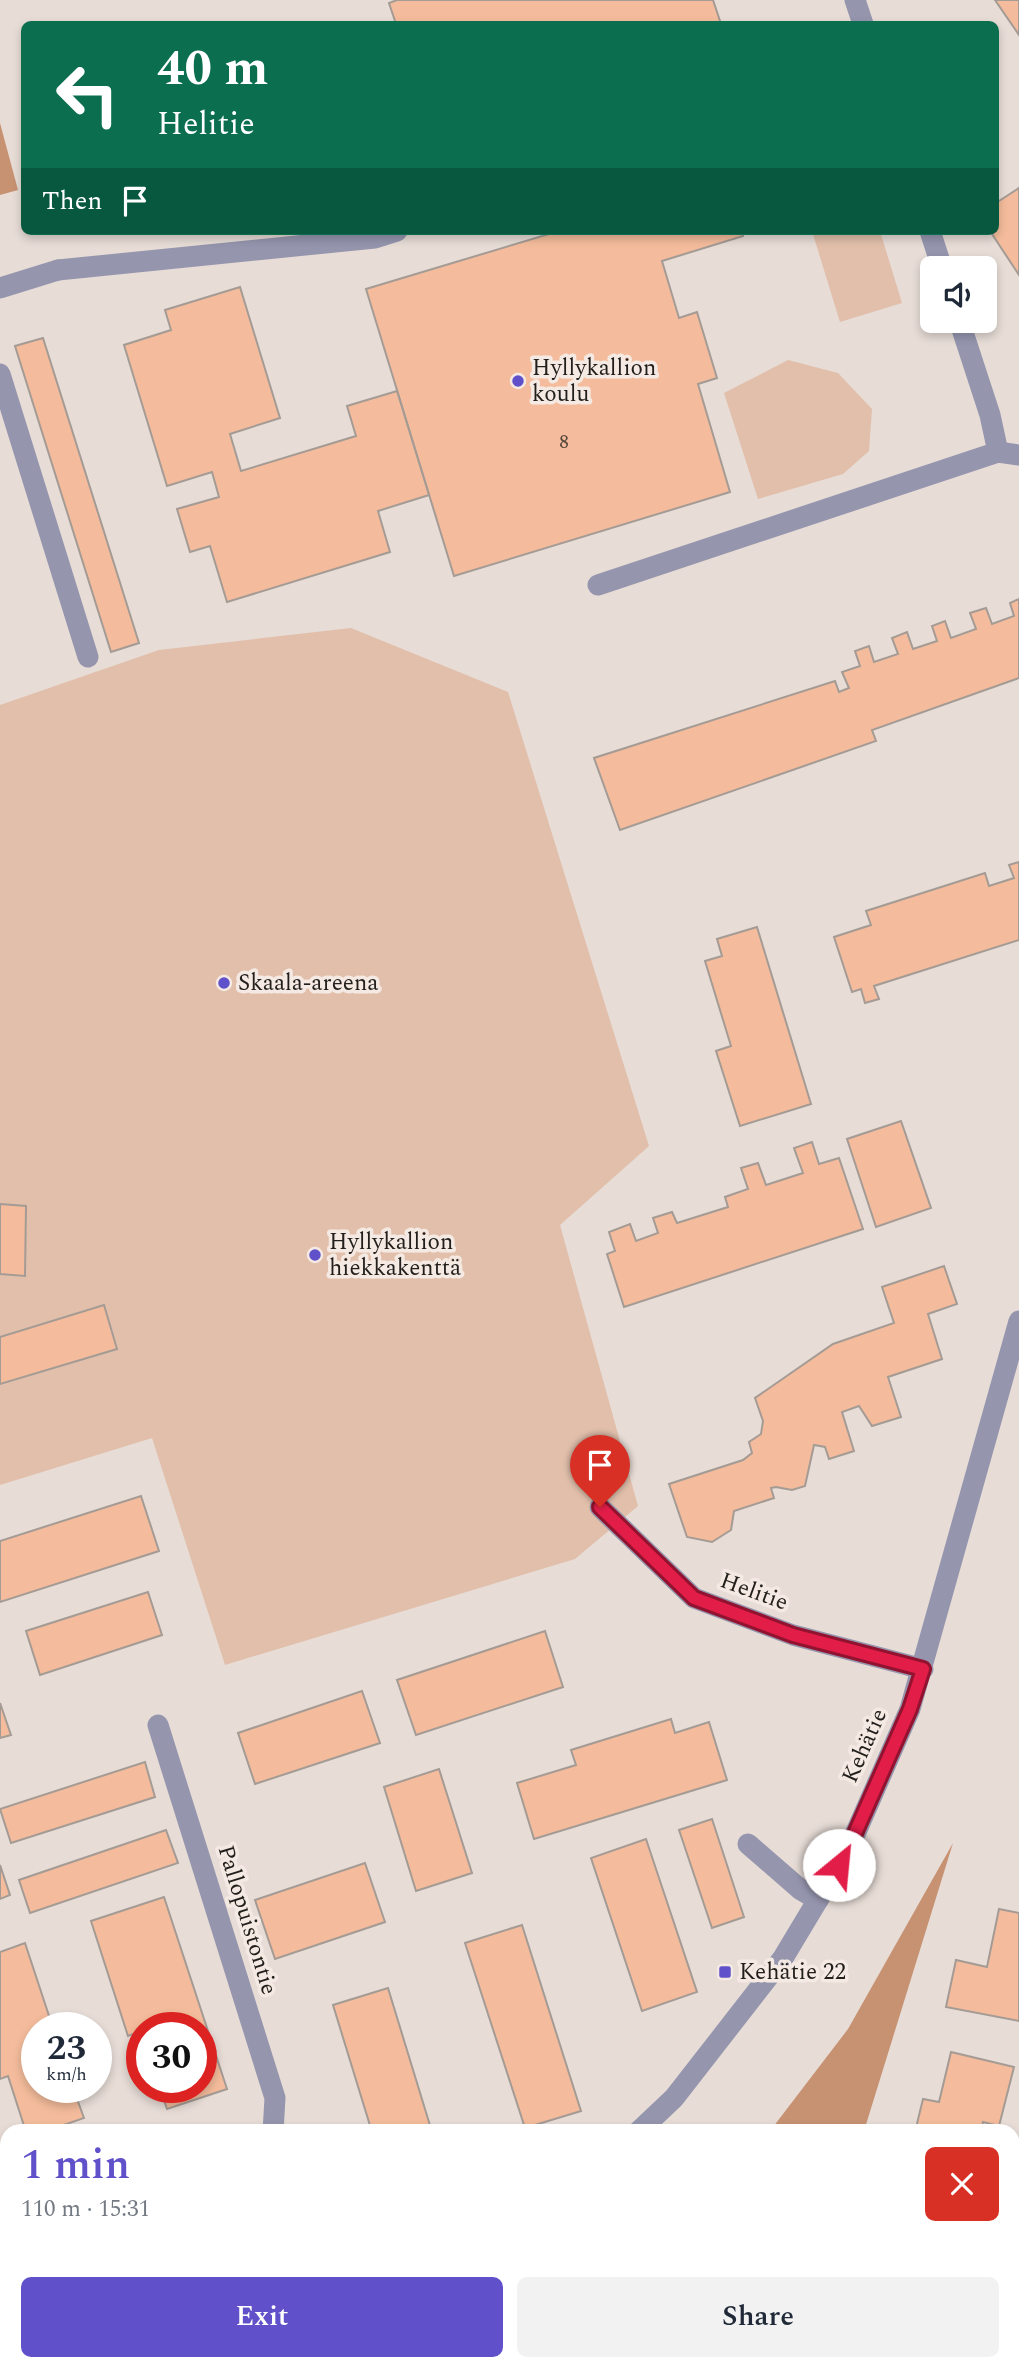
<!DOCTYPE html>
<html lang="en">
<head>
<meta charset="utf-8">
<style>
	body { margin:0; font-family:Spectral,serif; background:#f2f2f3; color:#1f2937; height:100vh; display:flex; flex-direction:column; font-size:26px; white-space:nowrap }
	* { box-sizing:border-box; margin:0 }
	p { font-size:23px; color:#747a83 }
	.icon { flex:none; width:38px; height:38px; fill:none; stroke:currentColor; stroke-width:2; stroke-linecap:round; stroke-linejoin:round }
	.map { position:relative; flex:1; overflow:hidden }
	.panel { position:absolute; left:0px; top:2124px; width:1020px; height:247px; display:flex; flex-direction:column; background:#fff; border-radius:21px 21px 0 0; box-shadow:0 4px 10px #0003 }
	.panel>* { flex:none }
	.banner { position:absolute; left:21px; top:21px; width:978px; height:214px; border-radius:10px; box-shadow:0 4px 10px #0003; background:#0b6e4f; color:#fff; overflow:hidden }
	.controls { position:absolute; left:920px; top:256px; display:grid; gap:14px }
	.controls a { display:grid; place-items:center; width:77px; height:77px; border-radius:10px; background:#fff; box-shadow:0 4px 10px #0003; font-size:35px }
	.speed { position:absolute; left:21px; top:2012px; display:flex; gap:14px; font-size:35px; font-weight:700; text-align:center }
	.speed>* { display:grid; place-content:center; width:91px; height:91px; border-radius:50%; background:#fff; box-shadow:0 4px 10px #0003; line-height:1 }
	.speed small { font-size:18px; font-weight:400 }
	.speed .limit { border:10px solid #d22; background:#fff; color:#111 }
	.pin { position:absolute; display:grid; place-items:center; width:60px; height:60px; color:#fff; margin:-72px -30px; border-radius:50% 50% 50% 0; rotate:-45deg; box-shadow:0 0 7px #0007 }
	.pin .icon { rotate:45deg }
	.me { position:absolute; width:77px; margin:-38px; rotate:28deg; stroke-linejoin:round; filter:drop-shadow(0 0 5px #0008) }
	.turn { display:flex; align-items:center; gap:24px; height:147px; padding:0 21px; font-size:32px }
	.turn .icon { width:91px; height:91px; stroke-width:2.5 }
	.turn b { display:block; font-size:49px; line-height:60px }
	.then { display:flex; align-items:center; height:66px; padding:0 21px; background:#0003; gap:14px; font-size:26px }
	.round { display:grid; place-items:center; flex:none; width:74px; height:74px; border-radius:10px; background:#f2f2f3 }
	.headline { display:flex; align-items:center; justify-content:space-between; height:119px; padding:0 21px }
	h1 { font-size:42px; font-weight:600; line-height:52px; color:#6051ca }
	.cta { display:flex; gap:14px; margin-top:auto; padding:14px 21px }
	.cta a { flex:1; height:80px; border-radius:10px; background:#6051ca; color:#fff; font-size:28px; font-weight:600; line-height:80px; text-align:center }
	.cta a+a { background:#f2f2f3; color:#1f2937 }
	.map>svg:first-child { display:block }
	.green { fill:#e1bfab }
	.forest { fill:#c79272 }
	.building { fill:#f4bc9c; stroke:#a59b95; stroke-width:2 }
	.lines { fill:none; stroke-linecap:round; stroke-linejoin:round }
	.lane { stroke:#9596ae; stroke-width:21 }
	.street { stroke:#9596ae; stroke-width:21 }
	.route-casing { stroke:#92132f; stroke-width:18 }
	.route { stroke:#e11d48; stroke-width:12 }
	.poi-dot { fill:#6051ca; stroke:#f5eae3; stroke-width:2.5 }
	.labels { text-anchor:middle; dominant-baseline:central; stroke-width:7; stroke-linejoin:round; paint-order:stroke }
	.number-label { font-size:19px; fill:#56463b }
	.poi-label { font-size:23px; fill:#221e1b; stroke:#f5eae3; text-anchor:start }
	.street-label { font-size:23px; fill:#221e1b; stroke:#f5eae3 }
</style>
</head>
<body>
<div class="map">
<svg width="1019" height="2370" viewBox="0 0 1019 2370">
	<rect width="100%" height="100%" fill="#e7dcd6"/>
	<g class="green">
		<polygon points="812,231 880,231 902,303 840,322"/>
		<polygon points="788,360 838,373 872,409 869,451 843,474 758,499 724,393"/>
		<polygon points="351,628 508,692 649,1146 560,1225 638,1506 575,1559 225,1665 152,1438 0,1485 0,705 159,650"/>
	</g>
	<g class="forest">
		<polygon points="0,123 18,190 0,195"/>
		<polygon points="953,1843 864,2131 770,2131 848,2029"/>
		<polygon points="250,2364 792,2364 790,2370 248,2370"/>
	</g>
	<g class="building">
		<polygon points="397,0 713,0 721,24 396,24 389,3"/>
		<polygon points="995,0 1019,0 1019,35"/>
		<polygon points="1019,188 1019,275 990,231 996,231 996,203"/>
		<polygon points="559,231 742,231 743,236 662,261 679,318 697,312 717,378 698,384 730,492 454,576 366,289"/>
		<polygon points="240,287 280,418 230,434 241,471 356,436 347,406 397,391 429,495 378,511 390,552 227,602 210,546 190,552 177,509 219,497 212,472 167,486 124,345 171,330 165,310"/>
		<polygon points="43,338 139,643 111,652 15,346"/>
		<polygon points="1019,599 1019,678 872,730 876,741 620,830 594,758 835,681 839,692 849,688 842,672 860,666 855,651 869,646 874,662 898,654 892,638 907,632 913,649 937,641 932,626 945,621 951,638 976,629 970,613 986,608 992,624 1014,616 1010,603"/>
		<polygon points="1019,862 1019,940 874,986 879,999 865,1003 861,989 852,992 834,937 871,925 866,911 985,873 989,886 1014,878 1009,865"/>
		<polygon points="757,927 811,1104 740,1126 716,1051 731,1046 705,961 722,956 717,939"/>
		<polygon points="901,1121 931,1208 876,1227 847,1139"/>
		<polygon points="812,1142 819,1164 839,1158 863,1229 624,1307 607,1254 615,1251 609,1232 630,1224 636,1241 658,1233 653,1218 672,1212 677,1223 728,1207 725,1197 748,1189 741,1168 758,1163 766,1185 803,1173 794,1148"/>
		<polygon points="0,1204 26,1206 25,1276 0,1274"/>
		<polygon points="944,1266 957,1304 928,1314 942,1359 888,1377 901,1417 872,1426 859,1406 842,1412 854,1451 829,1459 825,1447 814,1445 805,1486 792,1490 776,1487 771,1488 774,1498 734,1511 731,1530 712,1542 687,1537 669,1484 743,1460 752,1453 749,1442 761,1434 763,1421 755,1398 833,1344 894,1323 882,1287"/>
		<polygon points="104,1305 117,1349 0,1384 0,1337"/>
		<polygon points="141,1496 159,1551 0,1602 0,1541"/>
		<polygon points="148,1592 162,1635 40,1675 26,1631"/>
		<polygon points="545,1631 563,1687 416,1735 397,1680"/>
		<polygon points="362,1691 380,1743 255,1784 238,1733"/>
		<polygon points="0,1703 11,1735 0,1738"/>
		<polygon points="671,1719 675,1733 709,1722 727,1780 534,1839 517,1783 576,1765 571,1750"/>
		<polygon points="145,1762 155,1797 11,1843 0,1809"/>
		<polygon points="439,1769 472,1873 416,1891 384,1787"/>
		<polygon points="712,1819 744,1917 712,1928 679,1830"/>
		<polygon points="166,1830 178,1863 30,1913 19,1880"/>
		<polygon points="646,1839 697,1992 642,2011 591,1858"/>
		<polygon points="365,1863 385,1922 275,1959 255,1900"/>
		<polygon points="0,1865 10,1895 0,1899"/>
		<polygon points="164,1897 227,2089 167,2109 160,2088 201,2088 201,2028 142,2028 142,2034 141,2031 128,2036 91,1921"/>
		<polygon points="999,1909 1019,1913 1019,2021 946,2007 956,1960 987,1967"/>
		<polygon points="522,1925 581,2111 525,2128 465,1943"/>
		<polygon points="25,1943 53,2028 37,2028 37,2088 73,2088 84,2118 44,2132 26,2132 8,2076 0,2079 0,1952"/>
		<polygon points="388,1988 432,2132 372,2132 333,2005"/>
		<polygon points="951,2052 1014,2067 999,2126 983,2122 981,2132 915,2132 923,2099 939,2102"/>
		<polygon points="155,2364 215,2364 214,2370 154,2370"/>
		<polygon points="817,2364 940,2364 938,2370 816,2370"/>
	</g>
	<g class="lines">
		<g class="lane">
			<polyline points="855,0 863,24"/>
			<polyline points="930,231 942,268"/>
			<polyline points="58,270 375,238 397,231"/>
			<polyline points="959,320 990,415 998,452"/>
			<polyline points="0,374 88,657"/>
			<polyline points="598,585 998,452 1019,455"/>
			<polyline points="748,1844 801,1890 818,1900"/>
		</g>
		<g class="street">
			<polyline points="0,288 58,270"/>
			<polyline points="600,1507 694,1598 793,1635 923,1669"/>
			<polyline points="158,1725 275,2098 273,2132"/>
			<polyline points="638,2132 674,2098 783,1958 849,1848 910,1709 1019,1321"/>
			<polyline points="0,2187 7,2188"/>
			<polyline points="1013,2208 1019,2188"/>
			<polyline points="0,2278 7,2249"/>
			<polyline points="563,2364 566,2370"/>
			<polyline points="969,2370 970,2364"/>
		</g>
	</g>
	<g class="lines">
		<g class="route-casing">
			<polyline id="route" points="600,1507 694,1598 793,1635 923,1669 910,1709 849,1847 839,1865"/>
		</g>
		<use href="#route" class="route"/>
	</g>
	<g class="poi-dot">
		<circle cx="518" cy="381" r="7"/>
		<circle cx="224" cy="983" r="7"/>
		<circle cx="315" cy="1255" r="7"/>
		<rect x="718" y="1965" width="14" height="14" rx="3.5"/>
	</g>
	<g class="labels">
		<g class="number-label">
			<text x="564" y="442">8</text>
		</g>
		<g class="poi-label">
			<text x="532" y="368">Hyllykallion<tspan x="532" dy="26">koulu</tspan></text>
			<text x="238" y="983">Skaala-areena</text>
			<text x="329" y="1242">Hyllykallion<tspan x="329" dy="26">hiekkakenttä</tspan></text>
			<text x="739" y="1972">Kehätie 22</text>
		</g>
		<g class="street-label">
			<text transform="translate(754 1592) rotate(20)">Helitie</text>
			<text transform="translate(865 1746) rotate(-66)">Kehätie</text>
			<text transform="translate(247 1920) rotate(73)">Pallopuistontie</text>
		</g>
	</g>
</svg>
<div class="controls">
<a><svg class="icon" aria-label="sound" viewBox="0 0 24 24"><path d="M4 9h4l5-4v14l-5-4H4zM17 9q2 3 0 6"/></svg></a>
</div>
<div class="speed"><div>23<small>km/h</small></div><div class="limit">30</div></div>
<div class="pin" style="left:600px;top:1507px;background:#d93025"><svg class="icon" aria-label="arrive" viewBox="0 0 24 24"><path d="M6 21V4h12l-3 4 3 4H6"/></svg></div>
<svg class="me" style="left:839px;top:1865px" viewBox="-20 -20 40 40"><circle r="19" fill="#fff"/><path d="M0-13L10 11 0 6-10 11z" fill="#e11d48"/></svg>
<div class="banner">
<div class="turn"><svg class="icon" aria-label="left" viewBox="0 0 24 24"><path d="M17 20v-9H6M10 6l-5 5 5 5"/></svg><div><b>40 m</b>Helitie</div></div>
<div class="then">Then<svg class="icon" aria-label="arrive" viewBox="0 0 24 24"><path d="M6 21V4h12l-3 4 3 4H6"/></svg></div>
</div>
<section class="panel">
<div class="headline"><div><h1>1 min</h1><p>110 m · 15:31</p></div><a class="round" style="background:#d93025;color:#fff"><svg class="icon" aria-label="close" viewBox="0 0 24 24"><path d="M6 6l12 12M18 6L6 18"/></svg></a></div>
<div class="cta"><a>Exit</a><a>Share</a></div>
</section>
</div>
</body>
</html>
